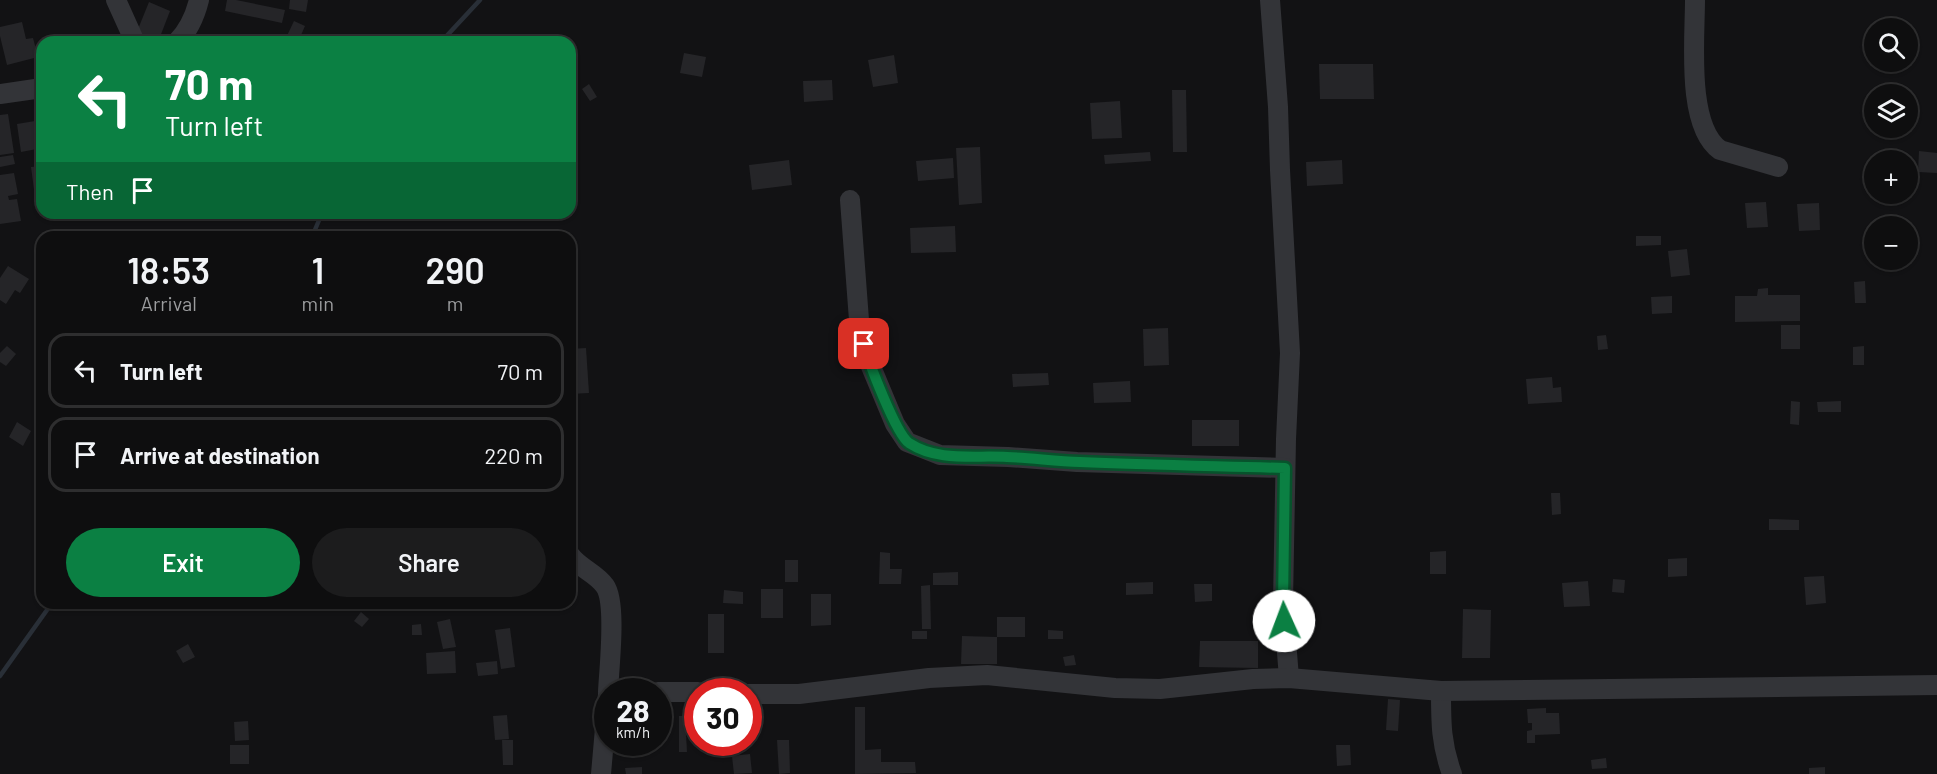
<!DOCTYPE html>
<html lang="en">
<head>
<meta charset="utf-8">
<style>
	body { margin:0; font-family:Barlow,sans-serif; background:#1c1c1d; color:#f1f3f6; height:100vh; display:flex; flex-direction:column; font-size:22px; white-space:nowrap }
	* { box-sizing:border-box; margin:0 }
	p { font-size:20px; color:#9b9c9e }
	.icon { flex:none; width:33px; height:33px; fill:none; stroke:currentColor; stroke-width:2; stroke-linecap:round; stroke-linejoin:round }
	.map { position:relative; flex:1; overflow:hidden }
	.panel { position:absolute; left:36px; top:231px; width:540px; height:378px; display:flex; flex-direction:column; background:#0e0e0f; border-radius:18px; box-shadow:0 2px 4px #0004,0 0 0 2px #2e2e2f }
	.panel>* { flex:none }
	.banner { position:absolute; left:36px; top:36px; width:540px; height:183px; border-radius:18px; box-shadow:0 2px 4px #0004,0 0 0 2px #2e2e2f; background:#0b8043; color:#fff; overflow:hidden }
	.fabs { position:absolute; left:1864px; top:18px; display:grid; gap:12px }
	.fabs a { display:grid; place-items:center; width:54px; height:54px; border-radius:50%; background:#0e0e0f; box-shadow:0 2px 4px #0004,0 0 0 2px #2e2e2f; font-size:30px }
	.speed { position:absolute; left:594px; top:678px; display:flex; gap:12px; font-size:30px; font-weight:700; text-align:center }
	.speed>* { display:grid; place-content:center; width:78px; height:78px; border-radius:50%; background:#0e0e0f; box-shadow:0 2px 4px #0004,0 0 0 2px #2e2e2f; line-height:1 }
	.speed small { font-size:15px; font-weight:400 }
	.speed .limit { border:9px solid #d22; background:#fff; color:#111 }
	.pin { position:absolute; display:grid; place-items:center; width:51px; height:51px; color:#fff; margin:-26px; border-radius:12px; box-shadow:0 3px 9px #0006 }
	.me { position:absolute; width:66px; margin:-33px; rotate:358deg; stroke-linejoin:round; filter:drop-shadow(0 0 4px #0008) }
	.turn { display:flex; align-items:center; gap:21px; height:126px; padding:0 30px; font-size:27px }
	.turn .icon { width:78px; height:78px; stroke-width:2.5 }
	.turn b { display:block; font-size:42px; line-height:51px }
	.then { display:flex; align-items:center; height:57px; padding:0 30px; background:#0003; gap:12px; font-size:22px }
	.eta { display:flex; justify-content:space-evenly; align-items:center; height:102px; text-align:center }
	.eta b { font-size:36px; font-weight:600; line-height:42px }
	.cta { display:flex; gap:12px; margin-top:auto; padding:12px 30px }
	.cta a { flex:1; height:69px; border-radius:36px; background:#0b8043; color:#fff; font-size:24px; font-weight:600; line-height:69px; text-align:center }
	.cta a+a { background:#1c1c1d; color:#f1f3f6 }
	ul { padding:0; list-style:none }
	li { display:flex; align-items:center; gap:18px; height:75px; margin:0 12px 9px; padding:0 18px; border:3px solid #2e2e2f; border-radius:18px }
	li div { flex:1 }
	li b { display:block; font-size:22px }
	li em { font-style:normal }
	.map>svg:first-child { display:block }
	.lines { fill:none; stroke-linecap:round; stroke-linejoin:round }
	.stream { stroke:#292f37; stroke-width:4.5 }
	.building { fill:#252528 }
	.minor { stroke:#333438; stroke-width:20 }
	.route-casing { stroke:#07532c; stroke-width:15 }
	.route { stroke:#0b8043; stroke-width:10 }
</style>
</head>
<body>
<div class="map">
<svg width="1937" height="774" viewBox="0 0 1937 774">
	<rect width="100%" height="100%" fill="#121214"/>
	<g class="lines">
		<g class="stream">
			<polyline points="441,42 480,0"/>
			<polyline points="312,237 322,213"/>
			<polyline points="0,676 52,603"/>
		</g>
	</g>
	<g class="building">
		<polygon points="227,0 236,0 285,10 282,23 225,11"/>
		<polygon points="290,0 308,0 306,12 289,9"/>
		<polygon points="149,2 170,11 158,42 136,34"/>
		<polygon points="294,21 305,26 298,42 284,42"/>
		<polygon points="22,22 26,39 33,38 38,57 7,65 0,36 0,27"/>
		<polygon points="684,53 706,57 702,77 680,73"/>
		<polygon points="894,55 898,83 873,87 868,60"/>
		<polygon points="1319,64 1373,64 1374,99 1320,99"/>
		<polygon points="832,80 833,100 804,102 803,81"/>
		<polygon points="589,84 597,97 590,101 582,89"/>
		<polygon points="1172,90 1186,90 1187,152 1173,152"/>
		<polygon points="1120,101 1122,138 1092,139 1090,103"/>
		<polygon points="8,114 14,153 0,155 0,115"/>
		<polygon points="41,120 42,148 21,152 17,124"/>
		<polygon points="980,147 982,203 959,205 956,148"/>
		<polygon points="1919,151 1937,153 1937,173 1918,172"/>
		<polygon points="1150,152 1151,161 1105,164 1104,155"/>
		<polygon points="13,155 15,164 0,167 0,157"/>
		<polygon points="953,158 954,178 918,181 916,161"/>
		<polygon points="789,160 792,185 752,190 749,165"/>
		<polygon points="1342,160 1343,184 1307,186 1306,162"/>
		<polygon points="42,166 42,196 35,197 31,167"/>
		<polygon points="14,173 18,194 8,196 9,200 17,199 21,221 0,224 0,175"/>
		<polygon points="1766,202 1768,227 1747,228 1745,203"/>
		<polygon points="1819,203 1820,230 1799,231 1797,204"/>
		<polygon points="955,226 956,252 911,253 910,228"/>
		<polygon points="1636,236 1661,236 1661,245 1636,246"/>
		<polygon points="1687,249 1690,275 1671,277 1668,251"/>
		<polygon points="8,266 29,279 20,293 15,290 6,304 0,300 0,278"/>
		<polygon points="1865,281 1866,303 1855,303 1854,282"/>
		<polygon points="1768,288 1768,295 1800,295 1800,321 1735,322 1735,296 1757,296 1758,289"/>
		<polygon points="1672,296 1672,313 1652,314 1651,297"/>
		<rect x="1781" y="325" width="19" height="24"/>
		<polygon points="1168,328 1169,365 1144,366 1143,329"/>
		<polygon points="1606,335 1608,349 1598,350 1597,336"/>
		<polygon points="7,346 16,354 6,366 0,362 0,353"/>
		<polygon points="1864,346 1864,365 1853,365 1853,347"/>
		<polygon points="586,348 589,393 570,394 570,349"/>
		<polygon points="1048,373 1049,385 1013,387 1012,374"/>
		<polygon points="1552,377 1553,388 1561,387 1562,402 1528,404 1526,379"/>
		<polygon points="1130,381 1131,402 1094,403 1093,383"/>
		<polygon points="1791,401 1800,402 1799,425 1790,424"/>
		<polygon points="1841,401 1841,412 1818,412 1817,402"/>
		<rect x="1192" y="420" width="47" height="26"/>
		<polygon points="17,422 31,431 23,446 9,437"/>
		<polygon points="1551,493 1560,493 1561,514 1552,515"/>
		<polygon points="1769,519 1799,520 1799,530 1769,530"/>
		<polygon points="1446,551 1446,574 1430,574 1430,552"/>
		<polygon points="880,552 890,553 890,569 902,569 901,584 879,584"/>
		<polygon points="1687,558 1687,576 1668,577 1668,559"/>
		<rect x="785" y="560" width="13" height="22"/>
		<polygon points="958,572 958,585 933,585 933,573"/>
		<polygon points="1824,576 1826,603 1806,605 1804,577"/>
		<polygon points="1613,579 1625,580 1624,593 1612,592"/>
		<polygon points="1588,581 1590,606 1564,607 1562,583"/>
		<polygon points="1153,582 1153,594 1126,595 1126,583"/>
		<polygon points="1194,584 1212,584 1212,601 1195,602"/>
		<polygon points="930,585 931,629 922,629 921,586"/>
		<rect x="761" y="589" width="22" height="29"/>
		<polygon points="724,590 743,592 743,604 723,603"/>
		<polygon points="811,594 831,594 831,625 811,626"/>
		<polygon points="1463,609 1491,610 1490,658 1462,658"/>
		<polygon points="361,612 369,619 362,627 354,621"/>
		<rect x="708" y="614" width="16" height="39"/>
		<rect x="997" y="617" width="28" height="20"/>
		<polygon points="450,619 456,647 443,649 437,622"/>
		<polygon points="421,624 422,635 412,635 412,625"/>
		<polygon points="510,628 515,667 501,669 495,630"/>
		<polygon points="1048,630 1063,631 1063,639 1048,639"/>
		<rect x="912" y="631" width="15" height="8"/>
		<polygon points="962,636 997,637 997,664 961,664"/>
		<polygon points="1200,641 1258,641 1258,668 1199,667"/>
		<polygon points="188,644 195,657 183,663 176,651"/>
		<polygon points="455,651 456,673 427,674 426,653"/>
		<polygon points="1074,655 1076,665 1065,666 1063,657"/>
		<polygon points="497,661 498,674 478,676 476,663"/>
		<polygon points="1388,699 1400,700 1398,731 1386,730"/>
		<polygon points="855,707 865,707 865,750 881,749 881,762 915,762 916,773 855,774"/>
		<polygon points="1546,708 1546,713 1559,713 1560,734 1535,735 1535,743 1527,743 1527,731 1532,730 1532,723 1528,723 1527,709"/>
		<polygon points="507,715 509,739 495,740 493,716"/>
		<polygon points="679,716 685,716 687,752 679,752"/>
		<polygon points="248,721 249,740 235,741 234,722"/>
		<polygon points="502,740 513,740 513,765 503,765"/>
		<polygon points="777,740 789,740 790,773 779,774"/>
		<rect x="230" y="745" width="19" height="19"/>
		<polygon points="1336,745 1350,745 1351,765 1337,766"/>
		<polygon points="750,754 752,773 734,774 732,756"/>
		<polygon points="1606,758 1607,768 1592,769 1591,760"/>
		<polygon points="642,767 642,774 626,774 625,768"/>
		<polygon points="1825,767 1825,774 1809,774 1809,768"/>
	</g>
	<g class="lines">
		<g class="minor">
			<polyline points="116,0 135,42"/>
			<polyline points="1270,0 1278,107 1280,170 1290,353 1286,439 1283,602 1289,678"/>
			<path d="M1695,0C1695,39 1686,126 1720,150L1778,167"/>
			<path d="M177,42C189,30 195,16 199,0"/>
			<polyline points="0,94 42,88"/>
			<polyline points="850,200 859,320 867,357 895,424 907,442 940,455 1008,457 1077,462 1285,468"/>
			<path d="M570,555C579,568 596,573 605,586C617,603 609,668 608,692"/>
			<path d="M1441,691C1441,723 1441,744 1452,774"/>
			<polyline points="658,692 698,692"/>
			<polyline points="748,694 799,694 929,678 987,675 1115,688 1160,689 1253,679 1289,678 1441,691 1937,685"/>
			<polyline points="601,774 608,694"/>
		</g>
	</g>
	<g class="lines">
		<g class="route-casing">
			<path id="route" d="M864,344C868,361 896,434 909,443C938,462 974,455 1007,457C1031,458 1055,461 1080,462C1148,465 1217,466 1285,468L1283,602L1284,621"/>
		</g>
		<use href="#route" class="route"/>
	</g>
</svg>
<div class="fabs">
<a><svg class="icon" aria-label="search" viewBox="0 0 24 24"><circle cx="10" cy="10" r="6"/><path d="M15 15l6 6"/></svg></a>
<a><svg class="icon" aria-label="layers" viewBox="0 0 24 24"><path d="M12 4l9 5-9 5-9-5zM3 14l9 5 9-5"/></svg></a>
<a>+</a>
<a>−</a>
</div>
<div class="speed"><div>28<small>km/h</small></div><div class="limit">30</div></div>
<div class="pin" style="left:864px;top:344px;background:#d93025"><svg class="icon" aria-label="arrive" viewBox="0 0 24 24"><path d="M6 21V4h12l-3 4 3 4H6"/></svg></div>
<svg class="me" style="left:1284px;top:621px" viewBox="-20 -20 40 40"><circle r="19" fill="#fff"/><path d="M0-13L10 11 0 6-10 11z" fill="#0b8043"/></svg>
<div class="banner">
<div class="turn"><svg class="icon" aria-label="left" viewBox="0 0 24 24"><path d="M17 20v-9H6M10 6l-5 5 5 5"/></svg><div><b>70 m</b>Turn left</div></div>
<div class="then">Then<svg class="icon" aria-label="arrive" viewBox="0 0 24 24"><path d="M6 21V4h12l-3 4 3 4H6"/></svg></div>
</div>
<section class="panel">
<div class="eta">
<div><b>18:53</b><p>Arrival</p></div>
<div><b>1</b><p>min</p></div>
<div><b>290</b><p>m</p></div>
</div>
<ul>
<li><svg class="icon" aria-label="left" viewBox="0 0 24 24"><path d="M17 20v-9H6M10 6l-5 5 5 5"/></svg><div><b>Turn left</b></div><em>70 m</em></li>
<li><svg class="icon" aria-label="arrive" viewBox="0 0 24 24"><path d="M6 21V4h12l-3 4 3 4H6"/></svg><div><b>Arrive at destination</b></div><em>220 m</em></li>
</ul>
<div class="cta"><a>Exit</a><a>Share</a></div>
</section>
</div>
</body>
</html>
